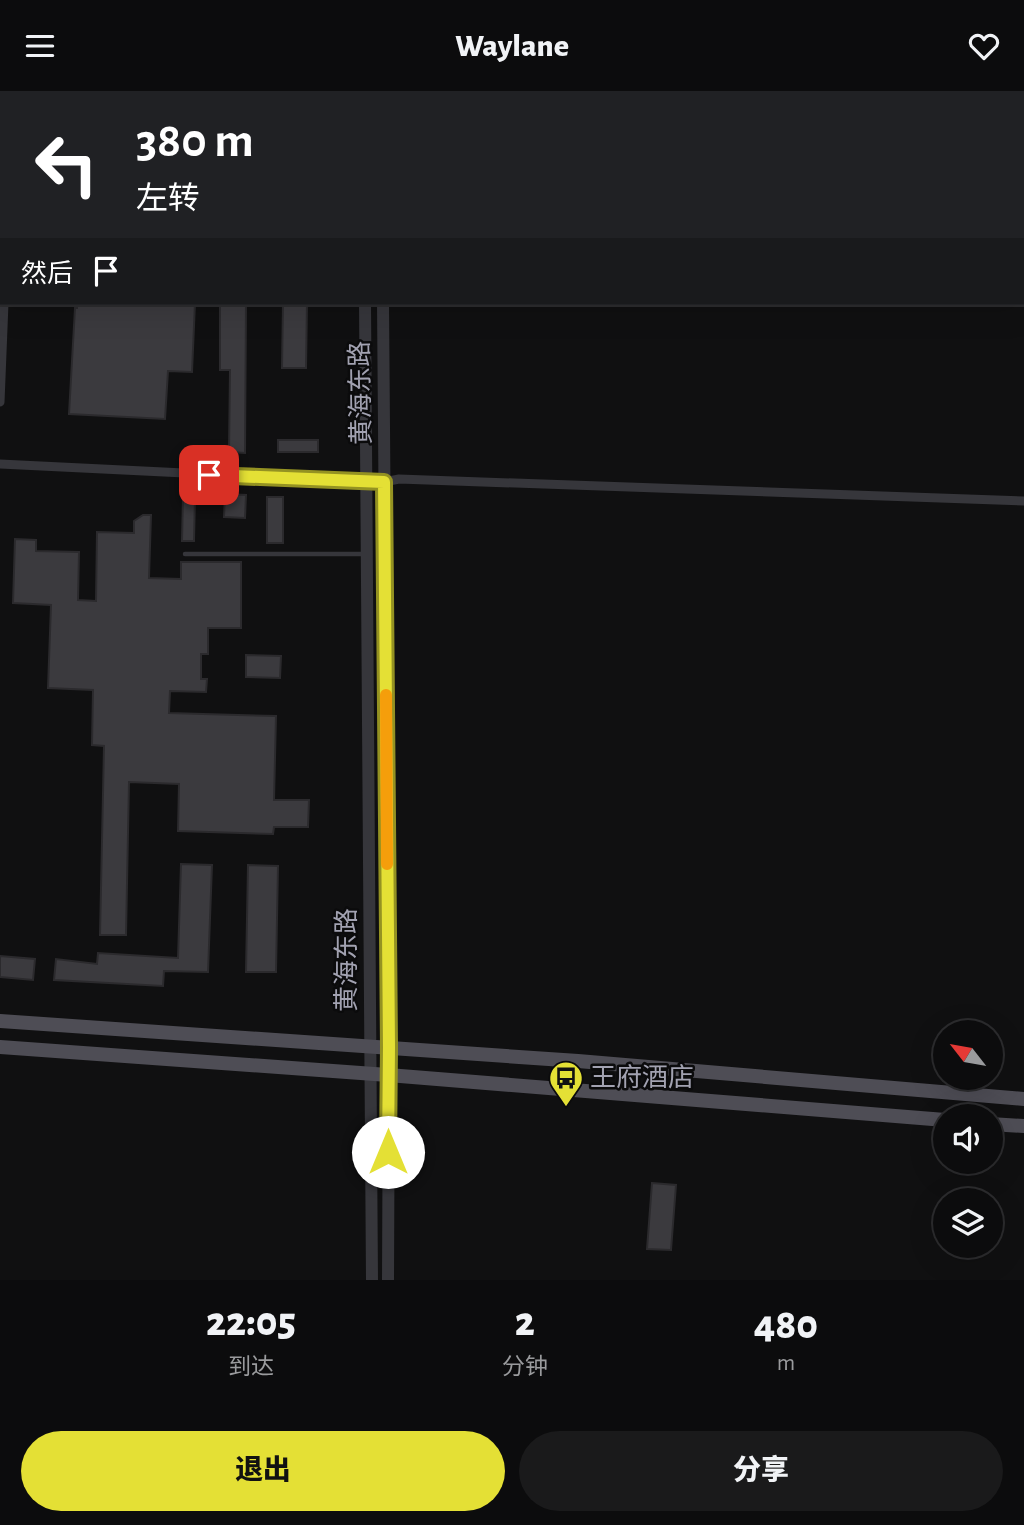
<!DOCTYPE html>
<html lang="zh">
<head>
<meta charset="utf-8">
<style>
	body { margin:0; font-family:"Alegreya Sans","Noto Sans SC",sans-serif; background:#1a1a1b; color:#f1f3f6; height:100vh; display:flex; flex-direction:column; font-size:26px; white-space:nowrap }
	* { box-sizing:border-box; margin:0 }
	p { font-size:23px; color:#9a9b9d }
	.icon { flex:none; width:38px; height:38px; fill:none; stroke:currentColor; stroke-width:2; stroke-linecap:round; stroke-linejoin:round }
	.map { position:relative; height:1189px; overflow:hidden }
	.drawer { display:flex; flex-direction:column; background:#0c0c0d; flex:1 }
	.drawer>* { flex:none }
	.hud { position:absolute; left:0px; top:0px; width:1026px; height:214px; box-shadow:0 7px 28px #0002,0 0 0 2px #2c2c2e; background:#202124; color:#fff; overflow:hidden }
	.needle { width:46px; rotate:301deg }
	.buttons { position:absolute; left:933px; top:929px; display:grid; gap:14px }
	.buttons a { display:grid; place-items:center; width:70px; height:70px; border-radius:50%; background:#0c0c0d; box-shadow:0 7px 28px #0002,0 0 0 2px #2c2c2e; font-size:35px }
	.pin { position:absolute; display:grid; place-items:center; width:60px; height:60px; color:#fff; margin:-30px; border-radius:14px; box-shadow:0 4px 10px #0006 }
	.me { position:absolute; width:77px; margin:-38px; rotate:0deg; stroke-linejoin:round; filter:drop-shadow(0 0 5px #0008) }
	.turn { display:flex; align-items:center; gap:24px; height:147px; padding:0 21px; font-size:32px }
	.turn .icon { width:91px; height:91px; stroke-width:2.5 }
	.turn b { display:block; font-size:49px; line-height:60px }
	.then { display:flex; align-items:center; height:66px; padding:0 21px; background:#0003; gap:14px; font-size:26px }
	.eta { display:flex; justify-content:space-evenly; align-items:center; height:119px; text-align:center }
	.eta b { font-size:42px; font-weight:800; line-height:49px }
	.action { display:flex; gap:14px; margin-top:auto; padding:14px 21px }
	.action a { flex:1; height:80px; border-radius:42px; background:#e4e035; color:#111; font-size:28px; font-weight:800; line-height:80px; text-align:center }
	.action a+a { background:#1a1a1b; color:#f1f3f6 }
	header { display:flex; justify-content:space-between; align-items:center; height:91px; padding:0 21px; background:#0c0c0d; font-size:32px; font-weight:800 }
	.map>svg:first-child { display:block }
	.building { fill:#3b3a3e; stroke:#2b2a2d; stroke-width:2 }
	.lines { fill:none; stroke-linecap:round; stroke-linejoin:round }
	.service { stroke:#36363b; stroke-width:4.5 }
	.minor { stroke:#36363b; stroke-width:9 }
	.tertiary { stroke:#36363b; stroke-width:12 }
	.primary { stroke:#4e4d55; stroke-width:14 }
	.route-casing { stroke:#949222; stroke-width:18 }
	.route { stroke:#e4e035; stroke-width:12 }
	.slow { stroke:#f59e0b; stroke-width:12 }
	.labels { text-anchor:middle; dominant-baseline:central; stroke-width:5; stroke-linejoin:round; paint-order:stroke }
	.street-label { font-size:26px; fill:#a2a2b1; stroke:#0b0b0c }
	.poi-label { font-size:26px; fill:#a2a2b1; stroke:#0b0b0c; text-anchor:start }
</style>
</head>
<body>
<header><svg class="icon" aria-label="menu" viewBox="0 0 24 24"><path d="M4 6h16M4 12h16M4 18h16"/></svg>Waylane<svg class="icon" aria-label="heart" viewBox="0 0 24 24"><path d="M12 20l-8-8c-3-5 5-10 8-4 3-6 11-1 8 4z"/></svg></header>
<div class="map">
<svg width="1024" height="1189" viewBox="0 0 1024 1189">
	<rect width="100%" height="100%" fill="#101011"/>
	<g class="building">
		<polygon points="77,212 195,212 192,281 168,280 165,328 69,323 75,217 77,217"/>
		<polygon points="220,212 246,212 245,362 229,361 230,279 220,279"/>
		<polygon points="283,212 307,212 306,277 282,277"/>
		<rect x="278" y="349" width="40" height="12"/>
		<polygon points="225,403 246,404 245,427 224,426"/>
		<polygon points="183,405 195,405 194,450 182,450"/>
		<rect x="267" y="406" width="16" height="46"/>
		<polygon points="143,424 151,424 149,487 181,488 181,471 241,471 241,537 208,537 208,563 201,563 201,588 207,588 206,601 170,600 169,622 276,625 274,709 309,709 308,736 274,736 273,743 178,740 179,693 129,691 126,844 100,844 104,655 92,654 93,599 48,597 51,514 13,512 15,448 36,449 36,460 79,461 78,509 96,510 97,441 134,442 134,430"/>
		<polygon points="246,564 281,565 280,587 246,586"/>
		<polygon points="181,773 212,774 208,881 164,880 163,895 54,889 56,868 97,873 98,862 178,867"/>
		<polygon points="248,774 278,775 276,881 246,881"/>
		<polygon points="0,865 35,868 33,889 0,886"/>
		<polygon points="652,1092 676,1094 671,1159 647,1158"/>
	</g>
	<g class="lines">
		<polyline class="service" points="185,463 366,463"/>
		<g class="minor">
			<polyline points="39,0 87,2"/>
			<polyline points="12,2 12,0"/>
			<polyline points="0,311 4,212"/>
			<polyline points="0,373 366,391 384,391 399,388 1024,410"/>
		</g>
		<g class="tertiary">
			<polyline points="381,0 381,2"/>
			<polyline points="363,2 363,0"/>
			<polyline points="365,212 372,1189"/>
			<polyline points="383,212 389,956 388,1189"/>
		</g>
		<g class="primary">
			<polyline points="0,930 578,970 1024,1008"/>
			<polyline points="0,956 388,984 945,1029"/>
			<polyline points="990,1033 1024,1035"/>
		</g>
	</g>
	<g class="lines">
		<g class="route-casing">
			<polyline id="route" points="209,384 384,391 389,956 388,1061"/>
		</g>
		<use href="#route" class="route"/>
		<polyline class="slow" points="386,604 387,773"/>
	</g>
	<defs>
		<g id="bus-pin" transform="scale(1.75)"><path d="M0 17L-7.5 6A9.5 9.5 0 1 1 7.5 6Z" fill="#e4e035" stroke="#0b0b0c"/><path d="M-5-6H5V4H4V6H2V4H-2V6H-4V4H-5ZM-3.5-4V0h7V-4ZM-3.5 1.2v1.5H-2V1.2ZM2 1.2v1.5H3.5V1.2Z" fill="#111"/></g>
	</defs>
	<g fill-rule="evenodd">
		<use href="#bus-pin" x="566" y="987"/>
	</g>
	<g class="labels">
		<g class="street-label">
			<text transform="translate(361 302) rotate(-91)">黄海东路</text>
			<text transform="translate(347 869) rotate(-90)">黄海东路</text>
		</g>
		<g class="poi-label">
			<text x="590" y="987">王府酒店</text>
		</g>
	</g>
</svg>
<div class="buttons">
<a><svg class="needle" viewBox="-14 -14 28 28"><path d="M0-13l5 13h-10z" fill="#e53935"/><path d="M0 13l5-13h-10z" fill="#9a9b9d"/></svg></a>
<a><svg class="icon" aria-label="sound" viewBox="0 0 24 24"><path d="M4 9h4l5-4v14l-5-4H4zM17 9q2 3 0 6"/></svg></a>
<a><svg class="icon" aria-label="layers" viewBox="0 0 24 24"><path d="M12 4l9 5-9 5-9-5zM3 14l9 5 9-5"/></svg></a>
</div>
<div class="pin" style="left:209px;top:384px;background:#d93025"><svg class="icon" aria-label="arrive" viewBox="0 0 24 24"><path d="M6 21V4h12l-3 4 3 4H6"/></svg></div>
<svg class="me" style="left:388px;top:1061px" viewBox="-20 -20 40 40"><circle r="19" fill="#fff"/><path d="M0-13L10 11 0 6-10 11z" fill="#e4e035"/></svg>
<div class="hud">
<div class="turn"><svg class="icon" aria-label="left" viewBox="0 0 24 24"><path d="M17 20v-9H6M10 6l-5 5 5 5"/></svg><div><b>380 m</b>左转</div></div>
<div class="then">然后<svg class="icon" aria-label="arrive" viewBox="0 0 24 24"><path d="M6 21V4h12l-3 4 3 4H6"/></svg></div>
</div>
</div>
<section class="drawer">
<div class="eta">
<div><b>22:05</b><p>到达</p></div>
<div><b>2</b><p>分钟</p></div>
<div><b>480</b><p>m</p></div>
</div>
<div class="action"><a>退出</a><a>分享</a></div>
</section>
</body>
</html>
